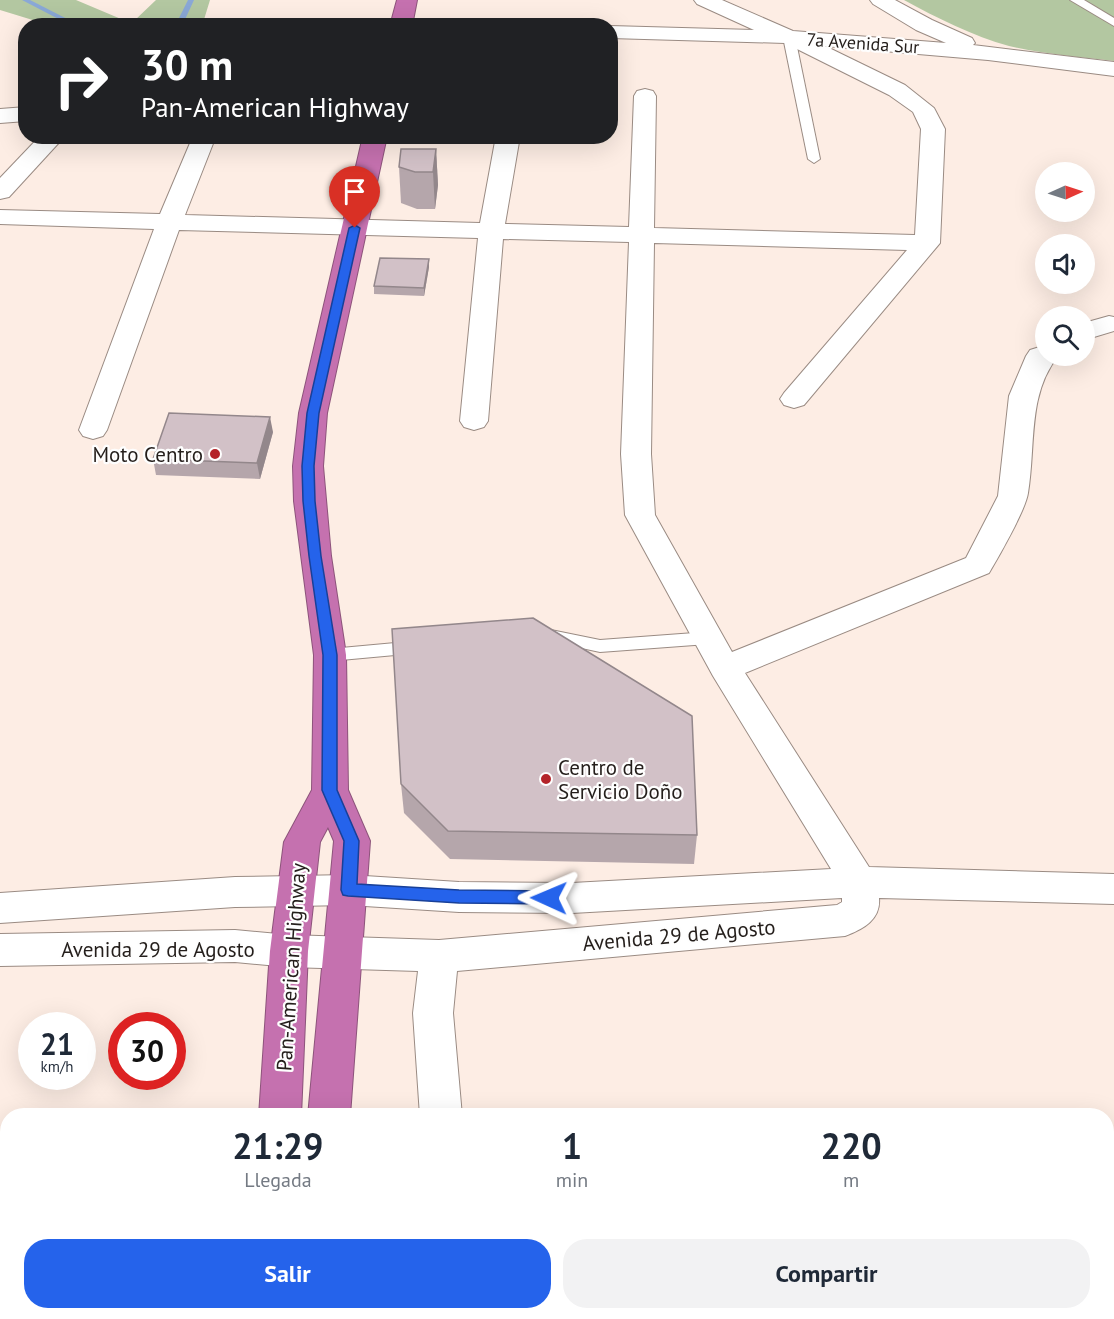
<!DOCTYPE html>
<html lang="es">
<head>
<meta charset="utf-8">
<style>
	body { margin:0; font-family:"PT Sans",sans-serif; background:#f2f2f3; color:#1f2937; height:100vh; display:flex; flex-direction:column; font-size:22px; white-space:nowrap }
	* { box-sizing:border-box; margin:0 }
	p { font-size:20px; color:#747a83 }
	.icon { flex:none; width:33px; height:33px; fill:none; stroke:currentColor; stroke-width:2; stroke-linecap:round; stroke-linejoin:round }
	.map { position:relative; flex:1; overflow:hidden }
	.panel { position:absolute; left:0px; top:1108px; width:1114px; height:212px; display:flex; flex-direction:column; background:#fff; border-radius:24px 24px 0 0; box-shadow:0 6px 24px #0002 }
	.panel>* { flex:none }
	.top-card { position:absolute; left:18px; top:18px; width:600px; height:126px; border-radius:24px; box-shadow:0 6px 24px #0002; background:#202124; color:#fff; overflow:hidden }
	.needle { width:39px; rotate:87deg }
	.controls { position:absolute; left:1035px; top:162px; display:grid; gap:12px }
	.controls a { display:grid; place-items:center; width:60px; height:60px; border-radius:50%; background:#fff; box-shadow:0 6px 24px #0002; font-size:30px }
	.speed { position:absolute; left:18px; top:1012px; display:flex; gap:12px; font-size:30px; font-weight:700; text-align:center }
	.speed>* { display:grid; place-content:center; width:78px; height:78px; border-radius:50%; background:#fff; box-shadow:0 6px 24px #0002; line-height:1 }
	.speed small { font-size:15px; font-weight:400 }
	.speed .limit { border:9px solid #d22; background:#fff; color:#111 }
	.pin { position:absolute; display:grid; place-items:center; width:51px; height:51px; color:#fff; margin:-62px -26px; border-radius:50% 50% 50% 0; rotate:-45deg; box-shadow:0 0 6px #0007 }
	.pin .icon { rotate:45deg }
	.me { position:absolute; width:66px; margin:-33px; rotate:271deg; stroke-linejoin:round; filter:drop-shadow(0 0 4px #0008) }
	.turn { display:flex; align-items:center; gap:21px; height:126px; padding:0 24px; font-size:27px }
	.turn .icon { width:78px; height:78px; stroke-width:2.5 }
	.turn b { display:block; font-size:42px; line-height:51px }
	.eta { display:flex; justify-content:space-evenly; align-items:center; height:102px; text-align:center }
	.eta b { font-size:36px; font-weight:600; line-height:42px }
	.button { display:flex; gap:12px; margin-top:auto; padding:12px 24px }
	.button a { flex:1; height:69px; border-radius:24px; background:#2563eb; color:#fff; font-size:24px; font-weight:600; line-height:69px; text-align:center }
	.button a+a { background:#f2f2f3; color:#1f2937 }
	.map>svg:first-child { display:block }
	.green { fill:#b3c7a1 }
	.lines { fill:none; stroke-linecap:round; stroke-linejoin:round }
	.stream { fill:#8aa8d6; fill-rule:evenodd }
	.lane-casing { stroke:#9a8b83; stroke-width:2 }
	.street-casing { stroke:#9a8b83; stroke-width:2 }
	.highway-casing { stroke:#8d547b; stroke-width:2 }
	.lane { fill:#fff; fill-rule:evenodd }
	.street { fill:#fff; fill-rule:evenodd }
	.highway { fill:#c571af; fill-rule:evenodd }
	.wall { fill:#b5a6ab }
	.shaded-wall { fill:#93878b }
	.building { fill:#d2c1c7; stroke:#93878b; stroke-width:1.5 }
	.route { fill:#2563eb; stroke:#184099; stroke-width:1.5 }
	.poi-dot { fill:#b42329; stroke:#fefefe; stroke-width:2 }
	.labels { text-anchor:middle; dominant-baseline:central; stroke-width:4.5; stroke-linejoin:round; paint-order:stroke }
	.far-street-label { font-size:18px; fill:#241e1b; stroke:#fefefe }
	.poi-label { font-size:21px; fill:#241e1b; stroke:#fefefe; text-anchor:end }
	.street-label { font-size:21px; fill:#241e1b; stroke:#fefefe }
</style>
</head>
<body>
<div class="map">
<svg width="1114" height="1319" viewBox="0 0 1114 1319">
	<rect width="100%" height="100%" fill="#fdede4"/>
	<g class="green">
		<polygon points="0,0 76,0 121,19 134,21 156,0 210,0 202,26 49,25 0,10"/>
		<path d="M904,0H1114V61C1079,57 1044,54 1009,46C973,36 937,18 904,0Z"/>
	</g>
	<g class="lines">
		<g class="stream">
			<polygon points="22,0 30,0 81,26 72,26"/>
			<polygon points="188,0 194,0 182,26 175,26"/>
		</g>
		<g class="lane-casing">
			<g id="lane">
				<polygon points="1070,0 1084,0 1114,18 1114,26"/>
				<polygon points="789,33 795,37 820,159 814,163 808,159 783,37"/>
				<polygon points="546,629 600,640 708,632 714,634 717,638 714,642 708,644 600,652 540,639 537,635 540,631"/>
				<polygon points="417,641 423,642 426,647 423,652 417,653 330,661 324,660 321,655 324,650 330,649"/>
			</g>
		</g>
		<g class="street-casing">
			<g id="street">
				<path d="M694,0H722L793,31L946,43L916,30L873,4L870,0H895L932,20L972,38L975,43L973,45L1114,62V76L988,60L825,46L905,85L934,108L945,129L940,243L804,405L794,408L784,405L780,399L784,393L907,250L654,243L651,454L655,515L732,652L966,558L998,496L1009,396L1026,356L1030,350L1046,345V356H1058C1027,395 1036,446 1028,493C1026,509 998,558 989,573L745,673L869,867L1114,874V904L879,898C881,919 864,929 845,936L457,971L453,1013L462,1116H420L413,1013L418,971L289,967L235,962L0,966V934L235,930L289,935L439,940L837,905L842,902V898L572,913L459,912L349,905L235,907L0,923V893L235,877L349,875L459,882L572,883L831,869L713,676L625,515L621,454L629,242L503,239L488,421L484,427L474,430L464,427L460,421L478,238L179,230L107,430L103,436L93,439L83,436L79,430L154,229L0,224V210L160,214L193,136H216L185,215L480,223L496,136H520L505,224L629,227L634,96L637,91L645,89L653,91L656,96L654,228L915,235L921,129L913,112L889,95L785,43L610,38V26L754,30L697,4Z"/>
				<polygon points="26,107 26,121 0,123 0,109"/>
				<polygon points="40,136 65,136 9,197 0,199 0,178"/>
				<polygon points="1109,316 1114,317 1114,331 1084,340 1084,323"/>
				<polygon points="442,1312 487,1312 489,1319 443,1319"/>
			</g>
		</g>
		<g class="highway-casing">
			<g id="highway">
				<polygon points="397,0 417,0 412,26 390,26"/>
				<polygon points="363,136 387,136 327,413 323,466 331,556 346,655 348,790 370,841 350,1116 308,1116 334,841 328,827 320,842 308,951 301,1116 259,1116 270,951 284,842 312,790 314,655 294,501 293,466 299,413"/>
				<rect x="251" y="1312" width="46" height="7"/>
				<rect x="303" y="1312" width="46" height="7"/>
			</g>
		</g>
		<use href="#lane" class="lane"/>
		<use href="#street" class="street"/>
		<use href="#highway" class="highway"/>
	</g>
	<g class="wall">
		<polygon points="436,149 438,185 435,209 417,209 401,203 399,167"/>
		<polygon points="429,259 429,267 424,296 374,294 374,286"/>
		<polygon points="273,432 260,479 156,475 153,459"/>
		<polygon points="401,784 697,835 694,864 450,859 404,813"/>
	</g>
	<g class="shaded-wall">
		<polygon points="436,149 438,185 435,209 433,172"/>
		<polygon points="429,259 429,267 424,296 424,288"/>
		<polygon points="270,417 273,432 260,479 257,463"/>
	</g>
	<g class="building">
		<polygon points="401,149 436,149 433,172 415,172 399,167"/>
		<polygon points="380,258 429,259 424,288 374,286"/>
		<polygon points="169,413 270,417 257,463 153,459"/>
		<polygon points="533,618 692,716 697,835 448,831 401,784 392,629"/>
		<polygon points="215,1316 215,1319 190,1319"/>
	</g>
	<polygon class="route" points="355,225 360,228 319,413 314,466 315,501 321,556 337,655 337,790 359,841 357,884 459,890 549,891 555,893 557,898 555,902 549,904 459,903 348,896 343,895 341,890 344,841 322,790 323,655 309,556 303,501 302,466 307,413 349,228"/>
	<g class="poi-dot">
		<circle cx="215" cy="454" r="6"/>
		<circle cx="546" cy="779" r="6"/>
	</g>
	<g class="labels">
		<g class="far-street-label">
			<text transform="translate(863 43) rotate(4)">7a Avenida Sur</text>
		</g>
		<g class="poi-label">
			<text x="203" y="454">Moto Centro</text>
			<text x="558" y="767" text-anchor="start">Centro de<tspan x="558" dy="24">Servicio Doño</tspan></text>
		</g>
		<g class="street-label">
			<text transform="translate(679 935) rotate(-5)">Avenida 29 de Agosto</text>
			<text x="158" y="949">Avenida 29 de Agosto</text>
			<text transform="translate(291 967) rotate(-86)">Pan-American Highway</text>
		</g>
	</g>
</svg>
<div class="controls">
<a><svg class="needle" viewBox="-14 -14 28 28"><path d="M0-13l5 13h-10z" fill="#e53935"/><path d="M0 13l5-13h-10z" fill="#747a83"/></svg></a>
<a><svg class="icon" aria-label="sound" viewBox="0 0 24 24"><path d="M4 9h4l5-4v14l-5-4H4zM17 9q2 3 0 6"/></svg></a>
<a><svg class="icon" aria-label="search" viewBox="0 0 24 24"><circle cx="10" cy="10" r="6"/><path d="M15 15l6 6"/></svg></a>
</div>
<div class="speed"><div>21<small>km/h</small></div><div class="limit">30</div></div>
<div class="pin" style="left:355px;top:228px;background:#d93025"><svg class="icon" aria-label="arrive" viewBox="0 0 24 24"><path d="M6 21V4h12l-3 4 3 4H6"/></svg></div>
<svg class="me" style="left:549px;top:898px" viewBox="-20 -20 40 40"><path d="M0-17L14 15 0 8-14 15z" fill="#2563eb" stroke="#fff" stroke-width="4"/></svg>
<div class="top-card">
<div class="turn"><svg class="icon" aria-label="right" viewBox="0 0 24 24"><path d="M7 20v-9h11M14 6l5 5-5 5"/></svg><div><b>30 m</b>Pan-American Highway</div></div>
</div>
<section class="panel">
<div class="eta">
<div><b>21:29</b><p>Llegada</p></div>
<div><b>1</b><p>min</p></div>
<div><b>220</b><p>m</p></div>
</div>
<div class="button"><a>Salir</a><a>Compartir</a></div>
</section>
</div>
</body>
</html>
